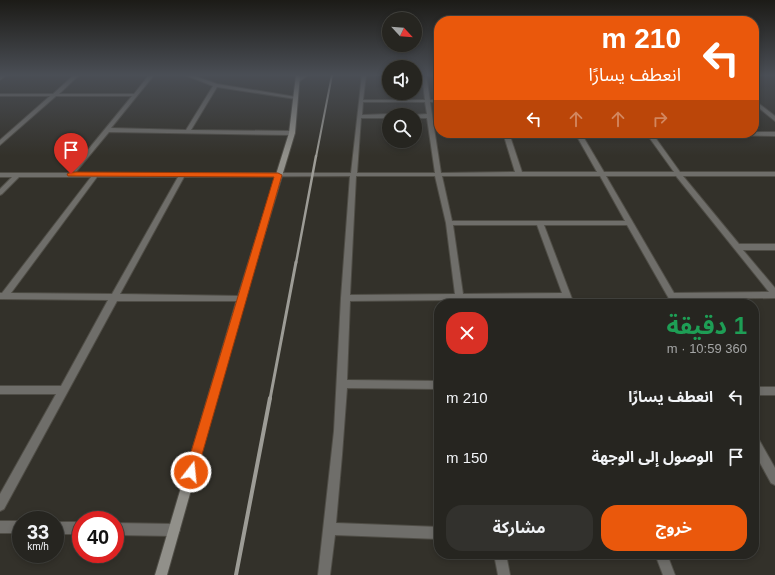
<!DOCTYPE html>
<html lang="ar">
<head>
<meta charset="utf-8">
<style>
	body { margin:0; font-family:Helvetica,"Noto Sans Arabic",sans-serif; background:#32312d; color:#f1f3f6; direction:rtl; height:100vh; display:flex; flex-direction:column; font-size:15px; white-space:nowrap }
	* { box-sizing:border-box; margin:0 }
	p { font-size:13px; color:#a4a5a5 }
	.icon { flex:none; width:22px; height:22px; fill:none; stroke:currentColor; stroke-width:2; stroke-linecap:round; stroke-linejoin:round }
	.map { position:relative; flex:1; overflow:hidden; direction:ltr }
	.sheet { position:absolute; left:434px; top:299px; width:325px; height:260px; display:flex; flex-direction:column; background:#262520; border-radius:16px; box-shadow:0 2px 6px #0003,0 0 0 1px #42423e; direction:rtl }
	.sheet>* { flex:none }
	.hud { position:absolute; left:434px; top:16px; width:325px; height:122px; border-radius:16px; box-shadow:0 2px 6px #0003,0 0 0 1px #42423e; direction:rtl; background:#ea580c; color:#fff; overflow:hidden }
	.needle { width:26px; rotate:116deg }
	.fabs { position:absolute; left:382px; top:12px; display:grid; gap:8px }
	.fabs a { display:grid; place-items:center; width:40px; height:40px; border-radius:50%; background:#262520; box-shadow:0 2px 6px #0003,0 0 0 1px #42423e; font-size:20px }
	.speed { position:absolute; left:12px; top:511px; display:flex; gap:8px; font-size:20px; font-weight:700; text-align:center }
	.speed>* { display:grid; place-content:center; width:52px; height:52px; border-radius:50%; background:#262520; box-shadow:0 2px 6px #0003,0 0 0 1px #42423e; line-height:1 }
	.speed small { font-size:10px; font-weight:400 }
	.speed .limit { border:6px solid #d22; background:#fff; color:#111 }
	.pin { position:absolute; display:grid; place-items:center; width:34px; height:34px; color:#fff; margin:-41px -17px; border-radius:50% 50% 50% 0; rotate:-45deg; box-shadow:0 0 4px #0007 }
	.pin .icon { rotate:45deg }
	.me { position:absolute; width:44px; margin:-22px; rotate:16deg; stroke-linejoin:round; filter:drop-shadow(0 0 3px #0008) }
	.turn { display:flex; align-items:center; gap:14px; height:84px; padding:0 12px; font-size:18px }
	.turn .icon { width:52px; height:52px; stroke-width:2.5 }
	.turn b { display:block; font-size:28px; line-height:34px }
	.lanes { display:flex; align-items:center; height:38px; padding:0 12px; background:#0003; justify-content:center; gap:20px; direction:ltr }
	.lanes .off { opacity:.35 }
	.round { display:grid; place-items:center; flex:none; width:42px; height:42px; border-radius:16px; background:#32312d }
	.summary { display:flex; align-items:center; justify-content:space-between; height:68px; padding:0 12px }
	h1 { font-size:24px; font-weight:700; line-height:30px; color:#1e9e55 }
	.action { display:flex; gap:8px; margin-top:auto; padding:8px 12px }
	.action a { flex:1; height:46px; border-radius:16px; background:#ea580c; color:#fff; font-size:16px; font-weight:700; line-height:46px; text-align:center }
	.action a+a { background:#32312d; color:#f1f3f6 }
	ul { padding:0; list-style:none }
	li { display:flex; align-items:center; gap:12px; height:60px; padding:0 12px }
	li div { flex:1 }
	li b { display:block; font-size:15px }
	li em { font-style:normal }
	.map>svg:first-child { display:block }
	.lines { fill:none; stroke-linecap:round; stroke-linejoin:round }
	.street-casing { stroke:#4f4d46; stroke-width:2 }
	.secondary-casing { stroke:#4f4d46; stroke-width:2 }
	.street { fill:#6f6e6a; fill-rule:evenodd }
	.secondary { fill:#91908a; fill-rule:evenodd }
	.rail-far3 { stroke:#9d9c96; stroke-width:2 }
	.rail-far2 { stroke:#9d9c96; stroke-width:2.5 }
	.rail-far1 { stroke:#9d9c96; stroke-width:3 }
	.rail { stroke:#9d9c96; stroke-width:4 }
	.route { fill:#ea580c; stroke:#983908 }
</style>
</head>
<body>
<div class="map">
<svg width="775" height="575" viewBox="0 0 775 575">
	<rect width="100%" height="100%" fill="#33312a"/>
	<g class="lines">
		<g class="street-casing">
			<g id="street">
				<polygon points="2,75 7,75 0,80 0,77"/>
				<path d="M74,75H79L59,94H134L149,75H154L111,128L186,130L213,86L185,75H192L217,84L296,97L298,98L296,99L217,87L191,130L292,131L295,133L292,135L109,132L75,173H351L362,75H366L363,100H425L422,75H426L430,100H439V102H430L441,173L515,172L503,133H509L522,172H597L575,133H581L604,172H674L646,133H652L680,172H775V176H683L739,244H775V250H743L775,288V298L677,299L680,304H672L627,225H544L574,304H566L564,299L350,301L347,380L439,381V389L347,388L342,455L336,523L439,527V539L335,535L330,575H318L334,431L341,298L350,176L184,177L120,294L241,296L244,297L245,299L244,301H117L4,509L0,511V494L56,394H0V386H61L108,300L0,299V293H2L91,177H19L2,194L0,195V189L12,177H0V173H69L132,96H56L0,145V140L50,96H0V94H53ZM363,102H425L427,114L413,115H415V118H427L435,173H357L361,118H389V115H391L389,114L362,115ZM356,176H435L446,223L455,294L350,295ZM442,176H600L625,221H452ZM606,176H676L769,292L674,293ZM97,177H178L112,294L11,293ZM453,225H537L562,293L463,294Z"/>
				<polygon points="302,75 308,75 300,81 296,81 296,79"/>
				<polygon points="754,100 775,116 775,121 754,104"/>
				<polygon points="754,132 775,132 775,136 701,135 698,133"/>
				<rect x="754" y="387" width="21" height="8"/>
				<polygon points="754,437 758,438 775,468 775,485 771,483 754,452"/>
				<rect x="0" y="521" width="21" height="12"/>
				<rect x="55" y="522" width="26" height="12"/>
				<polygon points="115,523 174,524 178,526 180,530 178,534 174,536 115,535"/>
				<polygon points="494,554 506,554 510,575 498,575"/>
				<polygon points="655,554 667,554 675,575 663,575"/>
			</g>
		</g>
		<g class="secondary-casing">
			<polygon id="secondary" points="296,75 300,75 295,133 245,299 167,575 155,575 237,299 289,133"/>
		</g>
		<use href="#street" class="street"/>
		<use href="#secondary" class="secondary"/>
		<polyline class="rail-far3" points="316,157 332,75"/>
		<polyline class="rail-far2" points="296,263 316,156"/>
		<polyline class="rail-far1" points="270,399 296,262"/>
		<polyline class="rail" points="236,575 270,398"/>
	</g>
	<linearGradient id="sky" x2="0" y2="1"><stop stop-color="#1c1b17"/><stop offset="0.48" stop-color="#4a4e55"/><stop offset="1" stop-color="#4a4e55" stop-opacity="0"/></linearGradient>
	<rect width="775" height="156" fill="url(#sky)"/>
	<polygon class="route" points="71,172 278,173 282,175 197,472 195,477 191,479 186,477 185,472 274,177 68,176 67,174"/>
</svg>
<div class="fabs">
<a><svg class="needle" viewBox="-14 -14 28 28"><path d="M0-13l5 13h-10z" fill="#e53935"/><path d="M0 13l5-13h-10z" fill="#a4a5a5"/></svg></a>
<a><svg class="icon" aria-label="sound" viewBox="0 0 24 24"><path d="M4 9h4l5-4v14l-5-4H4zM17 9q2 3 0 6"/></svg></a>
<a><svg class="icon" aria-label="search" viewBox="0 0 24 24"><circle cx="10" cy="10" r="6"/><path d="M15 15l6 6"/></svg></a>
</div>
<div class="speed"><div>33<small>km/h</small></div><div class="limit">40</div></div>
<div class="pin" style="left:71px;top:174px;background:#d93025"><svg class="icon" aria-label="arrive" viewBox="0 0 24 24"><path d="M6 21V4h12l-3 4 3 4H6"/></svg></div>
<svg class="me" style="left:191px;top:472px" viewBox="-20 -20 40 40"><circle r="17" fill="#ea580c" stroke="#fff" stroke-width="3"/><path d="M0-11L8 9 0 5-8 9z" fill="#fff"/></svg>
<div class="hud">
<div class="turn"><svg class="icon" aria-label="left" viewBox="0 0 24 24"><path d="M17 20v-9H6M10 6l-5 5 5 5"/></svg><div><b>210 m</b>انعطف يسارًا</div></div>
<div class="lanes"><svg class="icon" aria-label="left" viewBox="0 0 24 24"><path d="M17 20v-9H6M10 6l-5 5 5 5"/></svg><svg class="icon off" aria-label="ahead" viewBox="0 0 24 24"><path d="M12 20V5M6 11l6-6 6 6"/></svg><svg class="icon off" aria-label="ahead" viewBox="0 0 24 24"><path d="M12 20V5M6 11l6-6 6 6"/></svg><svg class="icon off" aria-label="right" viewBox="0 0 24 24"><path d="M7 20v-9h11M14 6l5 5-5 5"/></svg></div>
</div>
<section class="sheet">
<div class="summary"><div><h1>1 دقيقة</h1><p>360 m · 10:59</p></div><a class="round" style="background:#d93025;color:#fff"><svg class="icon" aria-label="close" viewBox="0 0 24 24"><path d="M6 6l12 12M18 6L6 18"/></svg></a></div>
<ul>
<li><svg class="icon" aria-label="left" viewBox="0 0 24 24"><path d="M17 20v-9H6M10 6l-5 5 5 5"/></svg><div><b>انعطف يسارًا</b></div><em>210 m</em></li>
<li><svg class="icon" aria-label="arrive" viewBox="0 0 24 24"><path d="M6 21V4h12l-3 4 3 4H6"/></svg><div><b>الوصول إلى الوجهة</b></div><em>150 m</em></li>
</ul>
<div class="action"><a>خروج</a><a>مشاركة</a></div>
</section>
</div>
</body>
</html>
